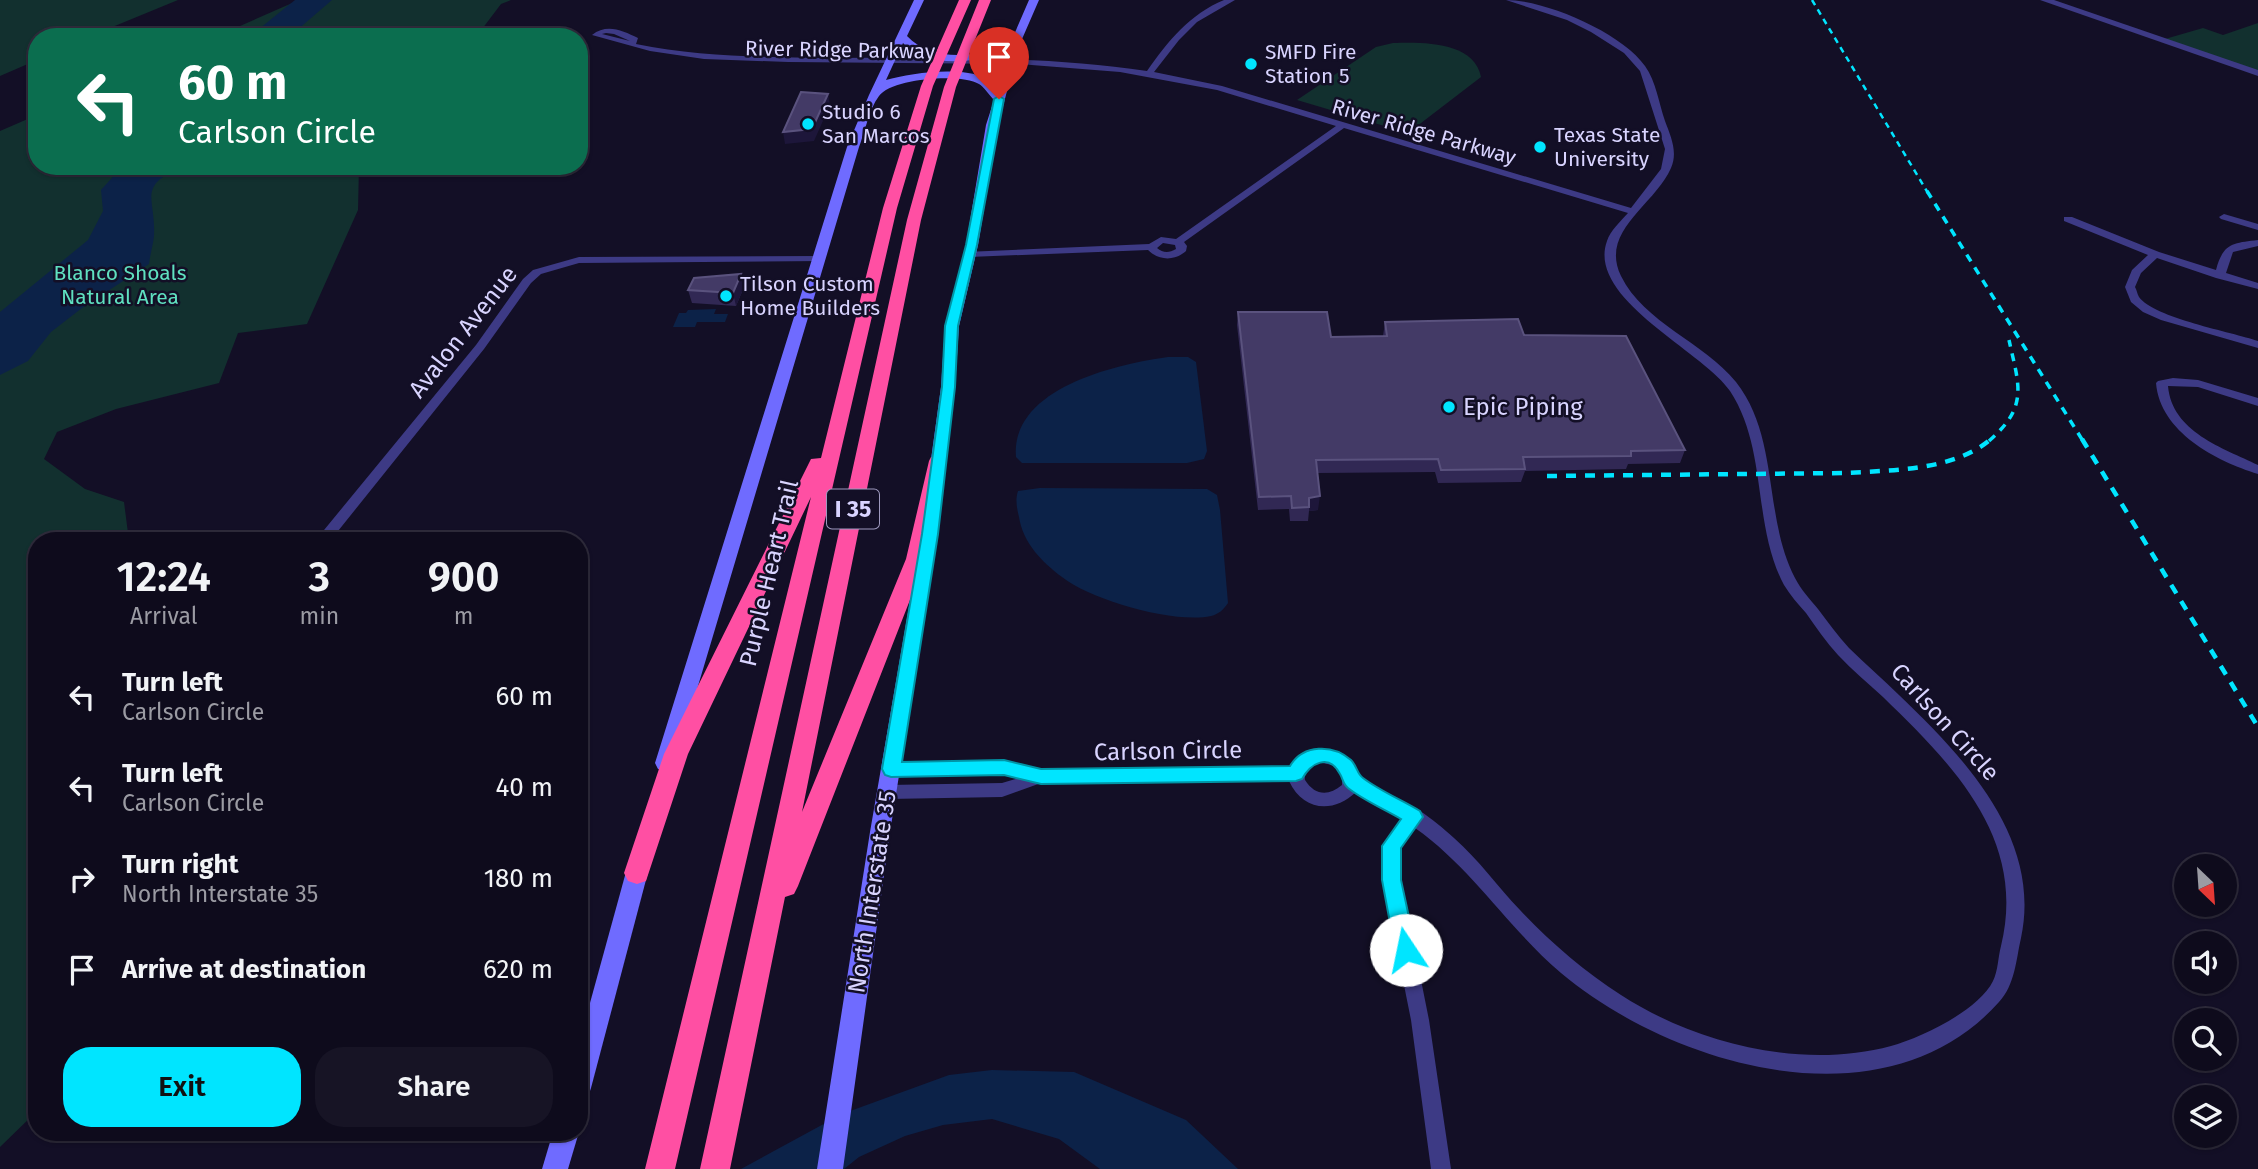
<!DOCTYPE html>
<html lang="en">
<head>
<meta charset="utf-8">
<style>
	body { margin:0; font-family:"Fira Sans",sans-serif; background:#171425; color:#f1f3f6; height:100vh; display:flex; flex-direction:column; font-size:26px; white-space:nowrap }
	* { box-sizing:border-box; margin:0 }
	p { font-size:23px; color:#9b9ba3 }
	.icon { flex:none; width:38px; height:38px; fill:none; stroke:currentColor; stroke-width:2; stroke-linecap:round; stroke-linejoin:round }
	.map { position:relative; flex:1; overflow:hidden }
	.details { position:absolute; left:28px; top:532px; width:560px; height:609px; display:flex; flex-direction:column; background:#0e0b1c; border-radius:28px; box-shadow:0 2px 5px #0004,0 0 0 2px #2e2b3b }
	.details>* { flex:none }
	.guide { position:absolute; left:28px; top:28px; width:560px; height:147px; border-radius:28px; box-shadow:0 2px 5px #0004,0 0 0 2px #2e2b3b; background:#0b6e4f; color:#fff; overflow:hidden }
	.needle { width:46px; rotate:155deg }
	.fabs { position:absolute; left:2174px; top:854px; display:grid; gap:14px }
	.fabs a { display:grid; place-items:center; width:63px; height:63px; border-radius:50%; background:#0e0b1c; box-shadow:0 2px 5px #0004,0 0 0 2px #2e2b3b; font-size:35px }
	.pin { position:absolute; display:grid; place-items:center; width:60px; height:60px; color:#fff; margin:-72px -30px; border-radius:50% 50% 50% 0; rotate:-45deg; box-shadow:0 0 7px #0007 }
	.pin .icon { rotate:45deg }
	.me { position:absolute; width:77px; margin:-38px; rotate:349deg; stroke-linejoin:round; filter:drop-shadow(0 0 5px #0008) }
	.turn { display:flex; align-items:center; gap:24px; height:147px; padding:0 35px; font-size:32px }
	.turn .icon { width:91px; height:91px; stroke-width:2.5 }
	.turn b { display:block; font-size:49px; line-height:60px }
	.eta { display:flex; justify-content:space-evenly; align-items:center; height:119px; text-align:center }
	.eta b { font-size:42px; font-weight:600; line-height:49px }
	.button { display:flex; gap:14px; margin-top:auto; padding:14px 35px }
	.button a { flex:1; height:80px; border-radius:28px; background:#00e5ff; color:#111; font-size:28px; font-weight:600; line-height:80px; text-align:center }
	.button a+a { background:#171425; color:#f1f3f6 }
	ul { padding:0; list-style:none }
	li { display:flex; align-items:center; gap:21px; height:91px; padding:0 35px }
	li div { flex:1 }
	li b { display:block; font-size:26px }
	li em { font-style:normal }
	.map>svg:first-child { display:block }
	.green { fill:#12302f }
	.water { fill:#0c2248 }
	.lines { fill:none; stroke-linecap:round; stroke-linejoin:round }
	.minor { fill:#3d3a85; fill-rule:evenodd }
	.tertiary { fill:#3d3a85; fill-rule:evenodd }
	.secondary { fill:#6f6bff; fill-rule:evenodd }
	.motorway { fill:#ff4fa3; fill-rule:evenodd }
	.rail-far2 { stroke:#00e5ff; stroke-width:2.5; stroke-dasharray:6 5; stroke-linecap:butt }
	.rail-far1 { stroke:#00e5ff; stroke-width:3.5; stroke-dasharray:8 7; stroke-linecap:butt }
	.rail { stroke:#00e5ff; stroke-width:4.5; stroke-dasharray:10 9; stroke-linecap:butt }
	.wall { fill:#312854 }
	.shaded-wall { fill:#1d163a }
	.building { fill:#433a66; stroke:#5a527e; stroke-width:2 }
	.route { fill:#00e5ff; stroke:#0095a6; stroke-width:2 }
	.poi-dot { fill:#00e5ff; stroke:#130f26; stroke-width:2.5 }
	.labels { text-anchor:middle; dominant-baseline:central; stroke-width:5; stroke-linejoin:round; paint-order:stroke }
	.far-street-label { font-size:21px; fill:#d9d4ff; stroke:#130f26 }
	.far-poi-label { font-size:21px; fill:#d9d4ff; stroke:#130f26; text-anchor:start }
	.far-park-label { font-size:21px; fill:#5fe0c0; stroke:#130f26 }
	.shield { fill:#130f26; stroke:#9e99be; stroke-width:2 }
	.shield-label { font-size:23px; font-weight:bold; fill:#d9d4ff }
	.street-label { font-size:24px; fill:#d9d4ff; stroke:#130f26 }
	.poi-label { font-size:24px; fill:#d9d4ff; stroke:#130f26; text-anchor:start }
</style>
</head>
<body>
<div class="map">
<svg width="2258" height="1169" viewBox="0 0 2258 1169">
	<rect width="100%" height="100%" fill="#130f26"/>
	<g class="green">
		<polygon points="0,0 178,0 88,37 37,37 37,60 0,76"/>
		<polygon points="299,0 511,0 501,4 476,37 215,37"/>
		<polygon points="2258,23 2258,71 2165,39 2203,28 2223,35"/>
		<path d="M1393,43C1422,42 1474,41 1481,77L1408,133L1297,100L1376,47Z"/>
		<polygon points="37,115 37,166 359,166 358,210 307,324 238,333 219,383 116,409 57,432 44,459 85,489 124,502 129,541 37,541 37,1111 0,1147 0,131"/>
	</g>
	<g class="water">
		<polygon points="295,0 332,0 289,37 249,37"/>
		<path d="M131,166H186C135,185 156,197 154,236C153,245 150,255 149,264L82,308L51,332L28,361L0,375V312L88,240L103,211L101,190L118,171Z"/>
		<polygon points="716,309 714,314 728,314 725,322 697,322 695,327 673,327 679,313 686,313 688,310"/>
		<path d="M1168,357H1188L1196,362L1207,451L1204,459L1187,463H1022L1016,457C1010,388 1117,364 1168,357Z"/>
		<path d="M1040,488L1207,489L1217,495L1220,510L1228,603C1223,610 1219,614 1211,616C1174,624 1091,600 1062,577C1042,562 1023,543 1019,517C1017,509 1015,500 1018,491Z"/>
		<polygon points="992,1070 1074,1072 1186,1120 1238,1169 1100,1169 1059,1139 992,1119 943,1125 905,1136 859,1157 844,1169 741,1169 842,1114 949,1075"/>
	</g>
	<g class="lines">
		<g class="minor">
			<path d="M1224,0H1235L1197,22L1179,40L1154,72L1222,86L1631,208L1661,169L1665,149L1640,71L1624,53L1591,32L1567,20L1506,0C1546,0 1622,33 1645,66C1656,81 1659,104 1665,121C1671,137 1678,152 1671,168C1655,205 1599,231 1621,276C1644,323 1704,342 1736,382C1780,438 1763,517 1795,578C1801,590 1810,599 1818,609C1828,622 1838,636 1849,648C1865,664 1883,679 1899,695C1965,758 2042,839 2021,938C2016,960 2015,985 1999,1002C1886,1129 1673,1067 1561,973C1508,928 1472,868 1415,828L1400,848L1401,880L1429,1020L1451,1169H1431L1411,1020L1383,880L1384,846L1402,819L1356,792C1333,814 1303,811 1289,781L1041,783L1002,797L888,799L882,797L880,792L882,787L888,785L1002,783L1019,778L1004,773L891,776L885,774L883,769L885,764L891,762L1004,761L1041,770L1290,768C1298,755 1311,747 1327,750C1339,753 1350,757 1355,768C1357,771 1357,774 1359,777C1366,786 1408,803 1420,811C1431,818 1444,829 1454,838C1479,860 1497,886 1520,910C1550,942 1584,971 1621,995C1697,1044 1802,1070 1891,1046C1921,1038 1979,1010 1993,981C1998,971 1998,957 2001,946C2027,839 1954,766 1883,697C1868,683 1852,670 1838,655C1826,642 1816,627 1806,613C1798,604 1790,595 1784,585C1752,525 1768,449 1730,391C1703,351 1586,299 1607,241C1610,231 1621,221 1628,213L1344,128L1184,242L1187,246L1186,251C1175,261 1159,261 1148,250L969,257L964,254L965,252L1149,244L1161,237L1176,239L1336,126L1217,90L1120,72L1019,64L788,62L704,59L650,51L592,35C607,23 623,31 638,38L636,44C699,57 763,57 827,58C934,58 1041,55 1147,71C1168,41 1190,14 1224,0ZM606,33L614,34L630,41L602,34ZM1163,243L1175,245L1176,249C1169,253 1163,253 1157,248ZM1318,762L1332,765L1342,774V785C1329,796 1315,796 1305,780C1304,769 1309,766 1318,762Z"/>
			<polygon points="2224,214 2258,224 2258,230 2221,219 2219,217"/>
			<path d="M2064,217H2072L2159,252L2216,270C2223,243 2233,243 2258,240V246L2233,252L2226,273L2258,283V289L2216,278L2157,258L2141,273L2135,287C2137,290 2137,294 2139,297C2154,318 2232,332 2258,341V348L2161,320L2143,312L2131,302L2125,287L2132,270L2148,255L2064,221Z"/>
			<polygon points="819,256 824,259 823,261 579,263 541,274 531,283 484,349 330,541 315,541 476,345 523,279 533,270 579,257"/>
			<path d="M2173,378L2198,380L2258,398V406L2198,387L2168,386C2172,432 2223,448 2258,465V474C2216,461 2160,432 2156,383L2158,381Z"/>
		</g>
		<polygon class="tertiary" points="2040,0 2054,0 2258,70 2258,76"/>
		<g class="secondary">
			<path d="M914,0H924L907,36C932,63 979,57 1010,44L1029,0H1039L1019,46L998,125L978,245L959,326L955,387L944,481L936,486L928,481L941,387L945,326L966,245L986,125L994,100C989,95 984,87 979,84C962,73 892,78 879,96C869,109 865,132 859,147L675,763L672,769L665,771L658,769L655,763L847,147L869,95ZM903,43C927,70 977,61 1007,53L996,90C993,86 989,81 985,78C961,66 910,73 886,80Z"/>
			<polygon points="929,531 937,537 890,832 843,1169 817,1169 870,832 921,537"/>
			<polygon points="640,852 648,854 651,861 591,1088 588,1097 579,1100 579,1043 629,861 632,854"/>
			<polygon points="553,1132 579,1132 568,1169 542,1169"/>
		</g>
		<g class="motorway">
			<polygon points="959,0 971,0 933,86 897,208 675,1169 645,1169 811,497 688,754 646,881 637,884 628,881 624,873 664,754 809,463 811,459 821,458 883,208 921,86"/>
			<polygon points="979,0 991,0 956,87 921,220 802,812 906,559 929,461 931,457 945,457 947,461 926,559 798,886 794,894 785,897 730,1169 700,1169 907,220 944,87"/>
		</g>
		<polyline class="rail-far2" points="1812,0 1928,193"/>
		<g class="rail-far1">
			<polyline points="1927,191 2083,441"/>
			<path d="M1989,441C2029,406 2019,386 2009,340"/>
		</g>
		<g class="rail">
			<polyline points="2082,439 2258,727"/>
			<path d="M1547,476L1846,473C1892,470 1954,471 1991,439"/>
		</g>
	</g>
	<g class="wall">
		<polygon points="744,287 736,306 692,303 688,290"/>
		<polygon points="1238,312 1331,337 1383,336 1385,322 1524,335 1685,450 1680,463 1628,464 1626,469 1525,471 1521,482 1438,483 1435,472 1318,473 1318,510 1309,511 1308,521 1290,521 1289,509 1258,510 1237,325"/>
	</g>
	<g class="shaded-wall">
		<polygon points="828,94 830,105 814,141 785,144 783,132"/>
		<polygon points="741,274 744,287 736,306 733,293"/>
		<polygon points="1320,496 1318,510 1309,511 1309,498"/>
	</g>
	<g class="building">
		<polygon points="801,92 828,94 812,129 783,132"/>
		<polygon points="741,274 733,293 688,290 694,278"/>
		<polygon points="1238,312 1327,312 1331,337 1387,336 1385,322 1518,319 1524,335 1626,336 1685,450 1631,451 1631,456 1523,457 1525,469 1441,470 1438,459 1316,460 1320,496 1309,498 1309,507 1292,508 1291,496 1259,497"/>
	</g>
	<path class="route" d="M999,96L1004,99L977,245L958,326L955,387L938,534L902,762L1004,760L1041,769L1290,766C1303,744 1333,744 1351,760C1357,766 1357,774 1363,778C1380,791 1402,800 1420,811L1423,817L1401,848V880L1416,950L1413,957L1406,959L1399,957L1395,950L1382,880V846L1401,819C1384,809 1363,800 1348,788C1343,784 1343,779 1340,774C1329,753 1311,763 1302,779L1296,781L1041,784L1004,775L891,777L885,775L882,769L922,534L942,387L945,326L966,245L994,99Z"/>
	<g class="poi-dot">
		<circle cx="1251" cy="64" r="7"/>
		<circle cx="808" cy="124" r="7"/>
		<circle cx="1540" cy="147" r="7"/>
		<circle cx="726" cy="296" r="7"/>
		<circle cx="1449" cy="407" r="7"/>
	</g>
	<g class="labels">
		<g class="far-street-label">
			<text transform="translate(840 50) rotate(1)">River Ridge Parkway</text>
			<text transform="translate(1424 132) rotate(16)">River Ridge Parkway</text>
		</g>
		<g class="far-poi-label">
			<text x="1265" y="52">SMFD Fire<tspan x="1265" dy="24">Station 5</tspan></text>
			<text x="822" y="112">Studio 6<tspan x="822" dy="24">San Marcos</tspan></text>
			<text x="1554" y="135">Texas State<tspan x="1554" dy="24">University</tspan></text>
			<text x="740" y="284">Tilson Custom<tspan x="740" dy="24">Home Builders</tspan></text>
		</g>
		<g class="far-park-label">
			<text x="120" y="273">Blanco Shoals<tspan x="120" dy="24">Natural Area</tspan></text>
		</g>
		<rect class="shield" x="827" y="489.5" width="52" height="39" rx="5"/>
		<g class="shield-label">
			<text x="853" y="509">I 35</text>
		</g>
		<g class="street-label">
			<text transform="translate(463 332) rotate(-52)">Avalon Avenue</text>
			<text transform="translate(769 573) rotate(-77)">Purple Heart Trail</text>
			<text transform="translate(1945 722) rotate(48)">Carlson Circle</text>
			<text transform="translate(1168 751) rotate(-1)">Carlson Circle</text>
			<text transform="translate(872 892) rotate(-81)">North Interstate 35</text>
		</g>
		<g class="poi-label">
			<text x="1463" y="407">Epic Piping</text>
		</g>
	</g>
</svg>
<div class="fabs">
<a><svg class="needle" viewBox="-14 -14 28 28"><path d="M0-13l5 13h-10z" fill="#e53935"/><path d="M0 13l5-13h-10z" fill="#9b9ba3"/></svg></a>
<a><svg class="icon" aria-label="sound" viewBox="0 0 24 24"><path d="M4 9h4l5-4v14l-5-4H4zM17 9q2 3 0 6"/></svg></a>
<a><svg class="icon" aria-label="search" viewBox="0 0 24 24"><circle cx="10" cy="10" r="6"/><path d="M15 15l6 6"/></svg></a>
<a><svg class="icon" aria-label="layers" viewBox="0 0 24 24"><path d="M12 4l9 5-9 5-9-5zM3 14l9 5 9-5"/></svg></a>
</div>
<div class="pin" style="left:999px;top:99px;background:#d93025"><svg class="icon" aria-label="arrive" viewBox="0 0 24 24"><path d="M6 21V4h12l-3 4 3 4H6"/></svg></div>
<svg class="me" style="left:1406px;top:950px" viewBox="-20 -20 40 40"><circle r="19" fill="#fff"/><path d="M0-13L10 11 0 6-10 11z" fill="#00e5ff"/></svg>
<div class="guide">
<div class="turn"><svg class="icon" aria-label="left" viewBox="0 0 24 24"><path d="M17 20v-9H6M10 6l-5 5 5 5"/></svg><div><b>60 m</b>Carlson Circle</div></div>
</div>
<section class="details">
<div class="eta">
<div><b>12:24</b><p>Arrival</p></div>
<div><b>3</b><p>min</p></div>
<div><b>900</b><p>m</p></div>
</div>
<ul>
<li><svg class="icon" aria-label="left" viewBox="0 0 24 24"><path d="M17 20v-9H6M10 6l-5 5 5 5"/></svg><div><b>Turn left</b><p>Carlson Circle</p></div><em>60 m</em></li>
<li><svg class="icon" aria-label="left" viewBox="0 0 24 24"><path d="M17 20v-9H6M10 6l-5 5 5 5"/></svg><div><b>Turn left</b><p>Carlson Circle</p></div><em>40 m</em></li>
<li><svg class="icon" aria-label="right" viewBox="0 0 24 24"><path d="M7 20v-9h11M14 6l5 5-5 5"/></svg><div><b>Turn right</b><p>North Interstate 35</p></div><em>180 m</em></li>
<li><svg class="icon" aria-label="arrive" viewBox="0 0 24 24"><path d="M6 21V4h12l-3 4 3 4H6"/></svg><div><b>Arrive at destination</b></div><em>620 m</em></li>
</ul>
<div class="button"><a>Exit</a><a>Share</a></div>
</section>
</div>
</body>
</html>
